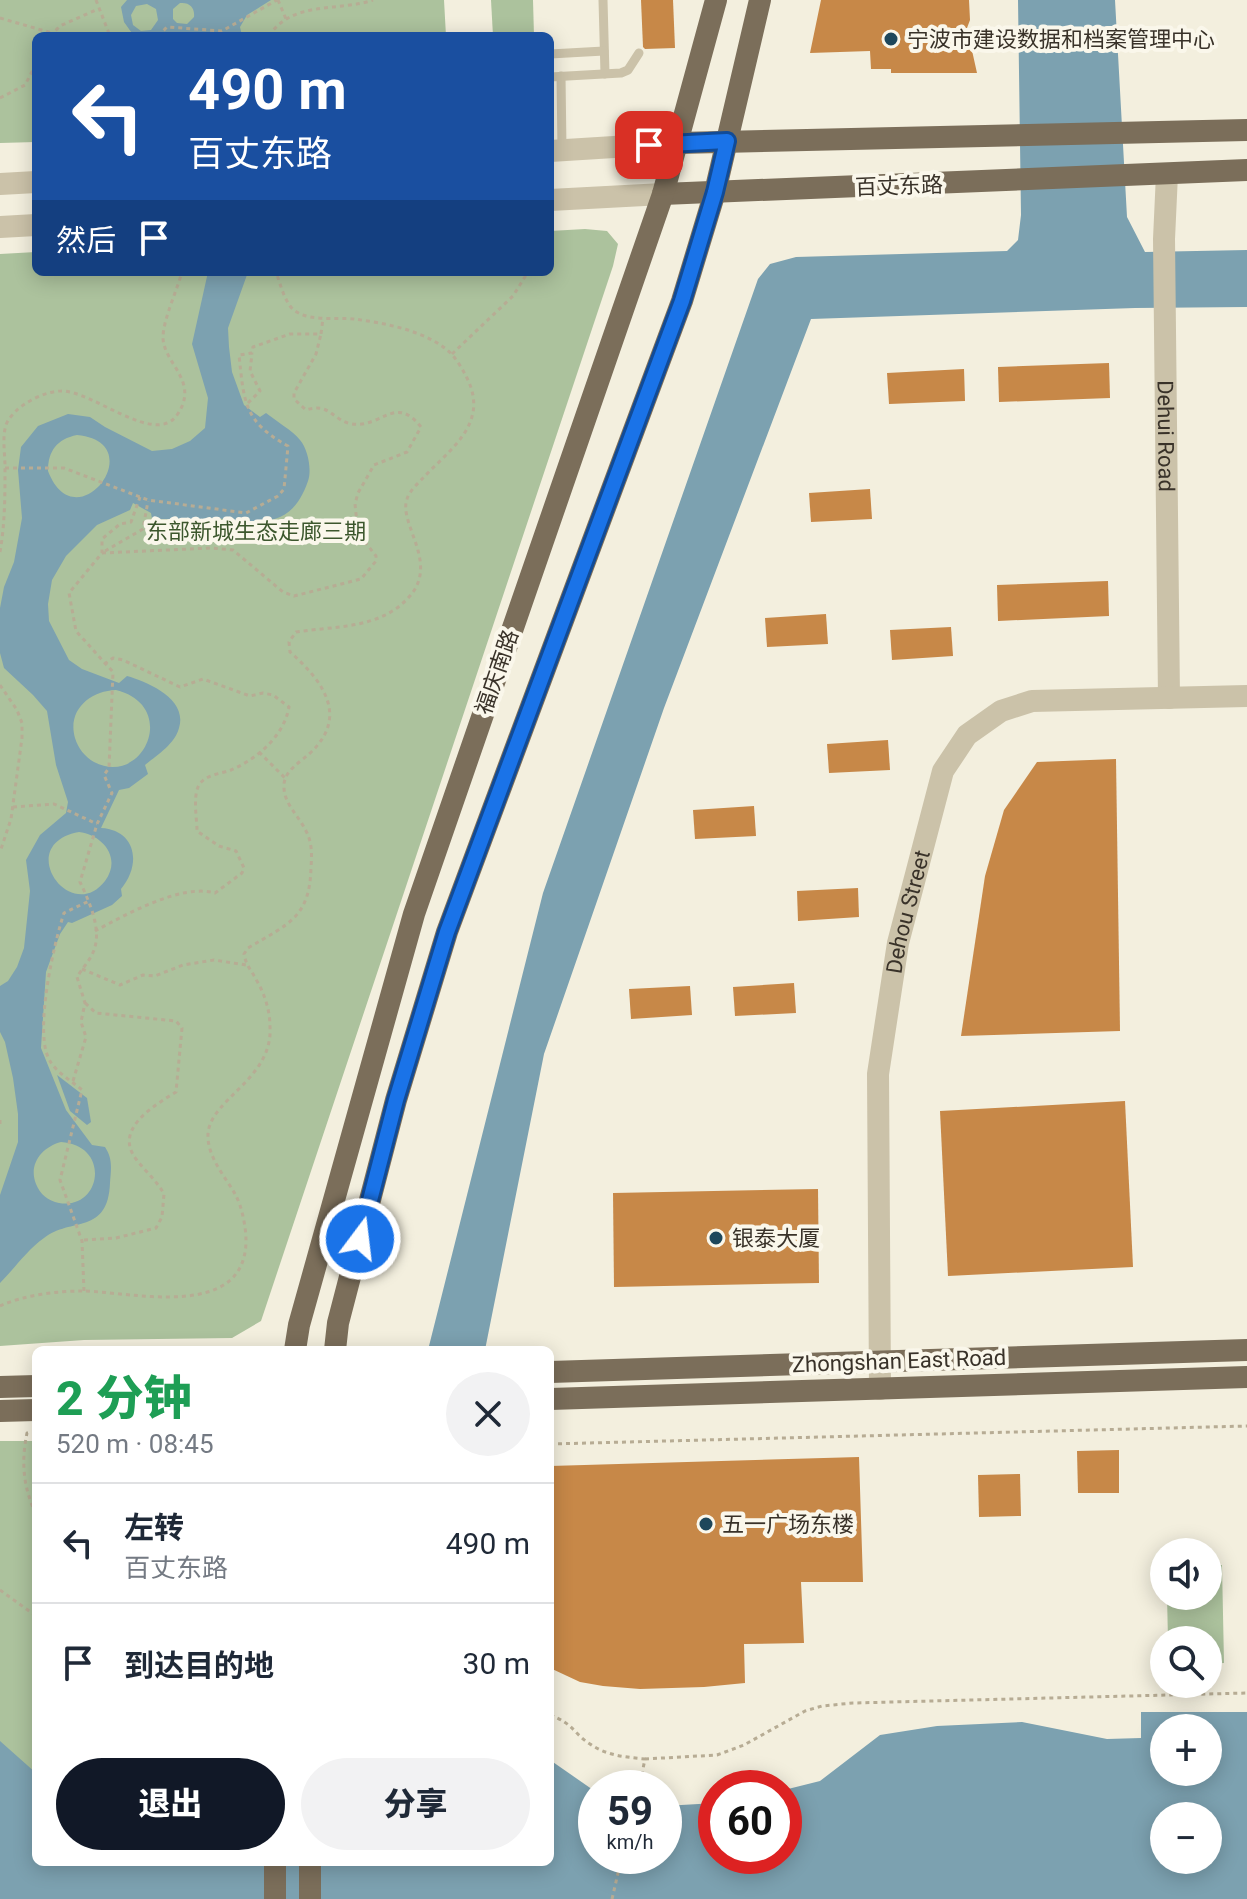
<!DOCTYPE html>
<html lang="zh">
<head>
<meta charset="utf-8">
<style>
	body { margin:0; font-family:Roboto,"Noto Sans SC",sans-serif; background:#f2f2f3; color:#1f2937; height:100vh; display:flex; flex-direction:column; font-size:30px; white-space:nowrap }
	* { box-sizing:border-box; margin:0 }
	p { font-size:26px; color:#747a83 }
	.icon { flex:none; width:44px; height:44px; fill:none; stroke:currentColor; stroke-width:2; stroke-linecap:round; stroke-linejoin:round }
	.map { position:relative; flex:1; overflow:hidden }
	.panel { position:absolute; left:32px; top:1346px; width:522px; height:520px; display:flex; flex-direction:column; background:#fff; border-radius:12px; box-shadow:0 4px 20px #0003 }
	.panel>* { flex:none }
	.hud { position:absolute; left:32px; top:32px; width:522px; height:244px; border-radius:12px; box-shadow:0 4px 20px #0003; background:#1a4fa0; color:#fff; overflow:hidden }
	.controls { position:absolute; left:1150px; top:1538px; display:grid; gap:16px }
	.controls a { display:grid; place-items:center; width:72px; height:72px; border-radius:50%; background:#fff; box-shadow:0 4px 20px #0003; font-size:40px }
	.speed { position:absolute; left:578px; top:1770px; display:flex; gap:16px; font-size:40px; font-weight:700; text-align:center }
	.speed>* { display:grid; place-content:center; width:104px; height:104px; border-radius:50%; background:#fff; box-shadow:0 4px 20px #0003; line-height:1 }
	.speed small { font-size:20px; font-weight:400 }
	.speed .limit { border:12px solid #d22; background:#fff; color:#111 }
	.pin { position:absolute; display:grid; place-items:center; width:68px; height:68px; color:#fff; margin:-34px; border-radius:16px; box-shadow:0 4px 12px #0006 }
	.me { position:absolute; width:88px; margin:-44px; rotate:15deg; stroke-linejoin:round; filter:drop-shadow(0 0 6px #0008) }
	.turn { display:flex; align-items:center; gap:28px; height:168px; padding:0 24px; font-size:36px }
	.turn .icon { width:104px; height:104px; stroke-width:2.5 }
	.turn b { display:block; font-size:56px; line-height:68px }
	.then { display:flex; align-items:center; height:76px; padding:0 24px; background:#0003; gap:16px; font-size:30px }
	.round { display:grid; place-items:center; flex:none; width:84px; height:84px; border-radius:42px; background:#f2f2f3 }
	.headline { display:flex; align-items:center; justify-content:space-between; height:136px; padding:0 24px }
	h1 { font-size:48px; font-weight:800; line-height:60px; color:#1e9e55 }
	.action { display:flex; gap:16px; margin-top:auto; padding:16px 24px }
	.action a { flex:1; height:92px; border-radius:48px; background:#111827; color:#fff; font-size:32px; font-weight:800; line-height:92px; text-align:center }
	.action a+a { background:#f2f2f3; color:#1f2937 }
	ul { padding:0; list-style:none }
	li { display:flex; align-items:center; gap:24px; height:120px; padding:0 24px; border-top:2px solid #e0e1e3 }
	li div { flex:1 }
	li b { display:block; font-size:30px }
	li em { font-style:normal }
	.map>svg:first-child { display:block }
	.green { fill:#acc29d }
	.water { fill:#7ca1b0; fill-rule:evenodd }
	.building { fill:#c78848 }
	.lines { fill:none; stroke-linecap:round; stroke-linejoin:round }
	.path { stroke:#b7ac94; stroke-width:3; stroke-dasharray:4 4; stroke-linecap:butt }
	.service { stroke:#cbc2a9; stroke-width:9 }
	.tertiary { stroke:#cbc2a9; stroke-width:22 }
	.primary { stroke:#7b6e5a; stroke-width:22 }
	.route-casing { stroke:#114b97; stroke-width:20 }
	.route { stroke:#1a73e8; stroke-width:14 }
	.poi-dot { fill:#1e475b; stroke:#faf7eb; stroke-width:3 }
	.labels { text-anchor:middle; dominant-baseline:central; stroke-width:8; stroke-linejoin:round; paint-order:stroke }
	.poi-label { font-size:22px; fill:#393229; stroke:#faf7eb; text-anchor:start }
	.street-label { font-size:22px; fill:#393229; stroke:#faf7eb }
	.park-label { font-size:22px; fill:#3c572d; stroke:#faf7eb }
</style>
</head>
<body>
<div class="map">
<svg width="1247" height="1899" viewBox="0 0 1247 1899">
	<rect width="100%" height="100%" fill="#f3efde"/>
	<g class="green">
		<polygon points="0,0 444,0 446,36 36,36 36,142 0,143"/>
		<polygon points="491,0 533,0 534,36 493,36"/>
		<polygon points="585,229 607,231 618,244 613,266 261,1321 232,1338 84,1340 0,1346 0,254 36,252 36,272 550,272 550,231"/>
		<polygon points="0,1441 36,1441 36,1862 0,1899"/>
		<polygon points="1208,1565 1222,1565 1224,1663 1208,1664 1208,1640 1168,1640 1167,1596 1208,1596"/>
	</g>
	<g class="water">
		<path d="M127,0H271L247,15L240,27L242,36L230,32L222,36H134L124,22L121,7ZM180,3C190,2 195,8 194,17L187,24L177,23L173,19V9ZM147,4L156,9L158,20L151,30L141,31L133,25L131,15L136,6Z"/>
		<polygon points="1018,0 1115,0 1127,217 1145,252 1247,250 1247,307 1135,308 811,319 664,708 544,1054 485,1350 428,1350 543,893 758,279 770,264 796,257 1007,251 1018,240 1021,215"/>
		<path d="M208,272H248L228,328L229,347L232,372L244,405L260,417L266,413C276,421 293,431 300,440C308,449 312,470 308,481C290,533 257,521 212,518L205,529L179,519H152L151,513L133,503L130,510L97,525L66,556L52,580L48,604L49,621L69,660L82,669L119,683L127,676C148,682 188,699 179,728C175,744 157,755 145,765L148,774L129,788L119,790L101,828C136,830 142,864 121,889L122,896L112,905L72,923L68,922L60,934L46,972L41,1048L66,1110L92,1145L105,1147C113,1159 111,1169 110,1183C108,1235 71,1217 44,1238C27,1250 15,1268 0,1283V1195L18,1142V1114L13,1078L5,1042L0,1032V986L8,981L17,967L24,948L30,891L26,860L40,835L66,813L68,802L56,765L47,711L33,695L4,668L0,653V608L4,587L14,562L22,518L18,470L21,447L38,426L68,414L90,417L105,427L152,451L172,449L190,441L205,428L208,398L192,344ZM77,435C153,442 76,544 48,471C48,451 57,439 77,435ZM116,690C180,706 143,788 94,762C85,757 78,748 75,738C67,710 90,691 116,690ZM79,832C103,835 122,858 105,881C70,926 13,844 79,832ZM61,1142C111,1145 102,1210 59,1203C48,1201 40,1194 36,1184C28,1164 42,1147 61,1142Z"/>
		<polygon points="57,1075 87,1098 91,1122 87,1125 70,1111"/>
		<path d="M1141,1712H1247V1899H0V1741L36,1773V1862H550V1760L596,1792V1856H664V1806L716,1803V1856H784V1790L820,1781L880,1735L937,1726L1022,1722L1107,1739L1141,1738ZM1164,1728H1208V1772H1164ZM1164,1816H1208V1860H1164Z"/>
	</g>
	<g class="building">
		<polygon points="641,0 673,0 675,48 645,49 643,47"/>
		<polygon points="821,0 969,0 970,20 967,28 977,73 891,73 891,69 871,69 870,51 810,53"/>
		<polygon points="1109,363 1110,398 999,402 998,367"/>
		<polygon points="964,369 965,401 889,404 887,373"/>
		<polygon points="870,489 872,519 811,522 809,493"/>
		<polygon points="1108,581 1109,616 998,621 997,585"/>
		<polygon points="826,614 828,644 767,647 765,618"/>
		<polygon points="951,627 953,656 892,660 890,630"/>
		<polygon points="888,740 890,770 829,773 827,744"/>
		<polygon points="1116,759 1120,1031 961,1036 985,876 1004,810 1037,762"/>
		<polygon points="754,806 756,836 695,839 693,810"/>
		<polygon points="858,888 859,917 798,921 797,891"/>
		<polygon points="794,983 796,1013 735,1016 733,987"/>
		<polygon points="690,986 692,1015 631,1019 629,989"/>
		<polygon points="1125,1101 1133,1267 948,1276 940,1111"/>
		<polygon points="818,1189 819,1283 614,1287 613,1193"/>
		<polygon points="1119,1450 1119,1493 1078,1493 1077,1451"/>
		<polygon points="859,1457 863,1582 801,1582 804,1643 744,1644 745,1683 704,1687 640,1689 603,1686 580,1682 550,1668 550,1466"/>
		<polygon points="1020,1474 1021,1516 979,1517 978,1475"/>
	</g>
	<g class="lines">
		<g class="path">
			<polyline points="96,0 110,36"/>
			<polyline points="278,0 286,19"/>
			<polyline points="0,18 52,33"/>
			<polyline points="50,36 60,26 98,9"/>
			<polyline points="158,36 167,27 222,31 277,0"/>
			<path d="M269,36C292,0 339,12 373,0"/>
			<polyline points="0,98 25,85 36,64"/>
			<polyline points="550,237 554,230"/>
			<polyline points="452,354 513,296 528,272"/>
			<polyline points="248,403 260,391 250,371 252,354"/>
			<path d="M5,468H64L148,500L246,513L278,496L284,489L288,446C244,422 244,402 239,355L252,353L253,347L290,334H321L323,318"/>
			<polyline points="105,551 143,529 148,501"/>
			<path d="M0,552C5,524 5,495 5,467C5,453 2,438 6,425C8,419 13,414 17,410C27,401 47,391 61,391C92,390 155,447 177,415C201,381 162,363 163,336C164,318 177,290 182,272"/>
			<path d="M102,553L211,548L233,550L283,592L294,596L361,579L376,561V556L358,533L355,504L358,493L374,465L407,452L421,427C395,394 382,428 352,424C333,421 330,402 306,410L294,399V393L316,354L321,334"/>
			<polyline points="0,685 17,710 22,723 22,738 11,819 0,852"/>
			<polyline points="259,752 285,778"/>
			<polyline points="13,807 54,804 97,824"/>
			<path d="M95,931C125,915 182,883 215,893L242,873L244,868L236,851L219,846L197,831C197,819 193,799 198,787C203,775 220,774 231,770C257,759 284,736 289,707L273,695L263,693L250,696L203,679L180,687L123,660L113,658L106,663"/>
			<polyline points="82,969 120,985 143,975 155,976 183,965 214,960 246,965"/>
			<path d="M73,1081L86,1037L81,1022L85,1003L77,977C82,969 91,959 94,950C102,929 89,901 80,882L97,824L112,793L104,775L109,768L113,672L76,631L69,593L102,553V539L120,524L131,522L140,497"/>
			<polyline points="0,1120 0,1125"/>
			<path d="M84,1240L116,1238L156,1228L162,1217L164,1194C157,1181 145,1171 136,1159C113,1129 155,1105 176,1092L182,1028L176,1021L96,1013L85,1003"/>
			<path d="M84,1291L82,1241L60,1180L82,1090C72,1081 57,1073 50,1061C33,1034 54,943 64,913L89,901"/>
			<path d="M0,1306C24,1295 57,1291 83,1291C132,1292 245,1321 246,1241C246,1227 242,1206 235,1194C225,1176 207,1157 208,1134C210,1099 273,1079 270,1027C270,1011 265,995 257,981C252,971 246,966 244,954L248,948C288,924 310,918 311,867C312,854 312,842 306,831C299,816 284,804 284,787C283,772 299,763 309,754C350,717 323,681 290,652L289,642L296,632C335,626 381,629 409,597C440,563 398,524 407,499C409,492 417,484 422,479C449,450 490,424 467,378C462,368 455,356 446,349C422,330 384,323 354,319C335,317 303,323 290,306C283,296 280,283 276,272"/>
			<path d="M36,1433H27C21,1462 23,1487 36,1514"/>
			<polyline points="550,1444 1247,1426"/>
			<polyline points="0,1590 36,1616"/>
			<path d="M550,1715C574,1724 573,1733 590,1744C607,1756 626,1757 645,1759L639,1788"/>
			<polyline points="645,1759 717,1755 744,1745 805,1711 822,1706 853,1703 1247,1693"/>
			<polyline points="612,1899 622,1856"/>
		</g>
		<g class="service">
			<polyline points="603,0 605,74"/>
			<polyline points="550,54 604,51"/>
			<polyline points="561,76 562,149"/>
			<polyline points="550,77 621,73 628,70 639,53"/>
		</g>
		<g class="tertiary">
			<polyline points="550,151 678,143"/>
			<path id="s1" d="M1167,174L1164,239L1169,698"/>
			<polyline points="0,184 36,182"/>
			<polyline points="550,200 663,194"/>
			<polyline points="0,227 36,225"/>
			<path id="s2" d="M880,1389L878,1074L898,943L943,771L967,735L1001,711L1032,701L1247,696"/>
		</g>
		<g class="primary">
			<polyline points="678,143 1247,130"/>
			<polyline points="663,194 1247,170"/>
			<polyline points="295,1350 299,1325 414,914 663,194 716,0"/>
			<polyline points="335,1350 338,1323 396,1100 447,932 682,301 715,192 760,0"/>
			<polyline points="550,1372 1247,1350"/>
			<polyline points="0,1387 36,1386"/>
			<polyline points="550,1399 1247,1377"/>
			<polyline points="0,1411 36,1410"/>
			<polyline points="275,1862 275,1899"/>
			<polyline points="310,1862 310,1899"/>
		</g>
	</g>
	<g class="lines">
		<g class="route-casing">
			<polyline id="route" points="360,1239 396,1100 447,932 682,301 715,192 727,141 649,145"/>
		</g>
		<use href="#route" class="route"/>
	</g>
	<g class="poi-dot">
		<circle cx="891" cy="39" r="8"/>
		<circle cx="716" cy="1238" r="8"/>
		<circle cx="706" cy="1524" r="8"/>
	</g>
	<g class="labels">
		<g class="poi-label">
			<text x="907" y="39">宁波市建设数据和档案管理中心</text>
			<text x="732" y="1238">银泰大厦</text>
			<text x="722" y="1524">五一广场东楼</text>
		</g>
		<g class="street-label">
			<text transform="translate(899 186) rotate(-2)">百丈东路</text>
			<text stroke="none"><textPath href="#s1" startOffset="262">Dehui Road</textPath></text>
			<text transform="translate(497 672) rotate(-71)">福庆南路</text>
			<text stroke="none"><textPath href="#s2" startOffset="480">Dehou Street</textPath></text>
			<text transform="translate(899 1361) rotate(-2)">Zhongshan East Road</text>
		</g>
		<g class="park-label">
			<text x="256" y="531">东部新城生态走廊三期</text>
		</g>
	</g>
</svg>
<div class="controls">
<a><svg class="icon" aria-label="sound" viewBox="0 0 24 24"><path d="M4 9h4l5-4v14l-5-4H4zM17 9q2 3 0 6"/></svg></a>
<a><svg class="icon" aria-label="search" viewBox="0 0 24 24"><circle cx="10" cy="10" r="6"/><path d="M15 15l6 6"/></svg></a>
<a>+</a>
<a>−</a>
</div>
<div class="speed"><div>59<small>km/h</small></div><div class="limit">60</div></div>
<div class="pin" style="left:649px;top:145px;background:#d93025"><svg class="icon" aria-label="arrive" viewBox="0 0 24 24"><path d="M6 21V4h12l-3 4 3 4H6"/></svg></div>
<svg class="me" style="left:360px;top:1239px" viewBox="-20 -20 40 40"><circle r="17" fill="#1a73e8" stroke="#fff" stroke-width="3"/><path d="M0-11L8 9 0 5-8 9z" fill="#fff"/></svg>
<div class="hud">
<div class="turn"><svg class="icon" aria-label="left" viewBox="0 0 24 24"><path d="M17 20v-9H6M10 6l-5 5 5 5"/></svg><div><b>490 m</b>百丈东路</div></div>
<div class="then">然后<svg class="icon" aria-label="arrive" viewBox="0 0 24 24"><path d="M6 21V4h12l-3 4 3 4H6"/></svg></div>
</div>
<section class="panel">
<div class="headline"><div><h1>2 分钟</h1><p>520 m · 08:45</p></div><a class="round"><svg class="icon" aria-label="close" viewBox="0 0 24 24"><path d="M6 6l12 12M18 6L6 18"/></svg></a></div>
<ul>
<li><svg class="icon" aria-label="left" viewBox="0 0 24 24"><path d="M17 20v-9H6M10 6l-5 5 5 5"/></svg><div><b>左转</b><p>百丈东路</p></div><em>490 m</em></li>
<li><svg class="icon" aria-label="arrive" viewBox="0 0 24 24"><path d="M6 21V4h12l-3 4 3 4H6"/></svg><div><b>到达目的地</b></div><em>30 m</em></li>
</ul>
<div class="action"><a>退出</a><a>分享</a></div>
</section>
</div>
</body>
</html>
